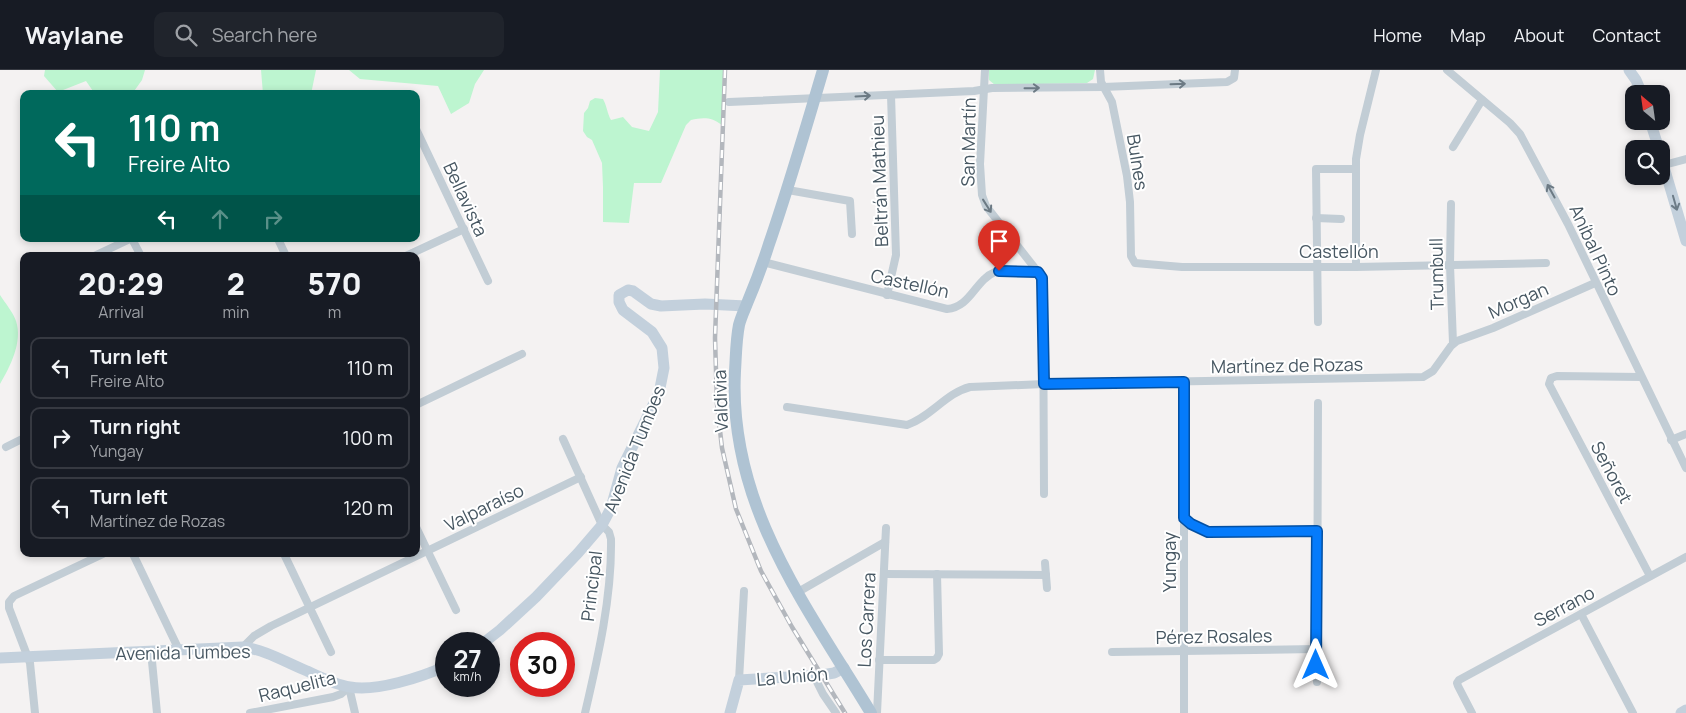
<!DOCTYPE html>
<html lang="en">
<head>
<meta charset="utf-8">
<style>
	body { margin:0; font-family:Manrope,sans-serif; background:#20242c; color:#f1f3f6; height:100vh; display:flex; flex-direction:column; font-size:19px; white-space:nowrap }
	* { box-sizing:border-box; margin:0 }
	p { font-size:16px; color:#9ea1a6 }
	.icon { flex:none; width:28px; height:28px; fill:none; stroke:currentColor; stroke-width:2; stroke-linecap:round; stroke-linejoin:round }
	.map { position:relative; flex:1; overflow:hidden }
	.panel { position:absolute; left:20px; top:182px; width:400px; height:305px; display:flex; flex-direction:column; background:#171b24; border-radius:10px; box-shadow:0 2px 8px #0003 }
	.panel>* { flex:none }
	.banner { position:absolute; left:20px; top:20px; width:400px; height:152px; border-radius:10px; box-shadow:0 2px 8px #0003; background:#00695c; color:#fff; overflow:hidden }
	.needle { width:32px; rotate:331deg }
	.controls { position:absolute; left:1625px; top:15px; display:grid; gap:10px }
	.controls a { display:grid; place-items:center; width:45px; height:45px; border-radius:10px; background:#171b24; box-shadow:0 2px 8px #0003; font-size:25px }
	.speed { position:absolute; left:435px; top:562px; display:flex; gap:10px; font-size:25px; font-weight:700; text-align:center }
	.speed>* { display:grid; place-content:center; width:65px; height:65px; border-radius:50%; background:#171b24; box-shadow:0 2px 8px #0003; line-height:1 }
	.speed small { font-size:12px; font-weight:400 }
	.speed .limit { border:8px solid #d22; background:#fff; color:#111 }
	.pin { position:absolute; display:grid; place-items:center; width:42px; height:42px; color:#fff; margin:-51px -21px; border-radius:50% 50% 50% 0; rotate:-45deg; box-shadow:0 0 5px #0007 }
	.pin .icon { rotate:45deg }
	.me { position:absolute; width:55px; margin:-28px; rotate:0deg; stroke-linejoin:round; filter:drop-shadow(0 0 4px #0008) }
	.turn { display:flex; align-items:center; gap:18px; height:105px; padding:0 25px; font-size:22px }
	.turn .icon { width:65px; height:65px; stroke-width:2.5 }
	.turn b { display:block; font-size:35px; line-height:42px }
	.lanes { display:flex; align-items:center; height:48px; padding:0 25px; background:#0003; justify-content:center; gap:25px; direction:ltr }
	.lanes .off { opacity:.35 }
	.eta { display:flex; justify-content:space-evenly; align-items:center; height:85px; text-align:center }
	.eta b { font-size:30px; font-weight:800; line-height:35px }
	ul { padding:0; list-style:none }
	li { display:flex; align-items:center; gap:15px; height:62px; margin:0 10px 8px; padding:0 15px; border:2px solid #363941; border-radius:10px }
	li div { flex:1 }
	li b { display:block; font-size:19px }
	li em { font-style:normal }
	header { display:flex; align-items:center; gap:30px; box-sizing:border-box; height:70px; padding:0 25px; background:#171b24; border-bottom:1px solid #363941 }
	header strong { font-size:24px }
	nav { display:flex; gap:28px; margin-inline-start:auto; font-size:18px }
	.search { width:350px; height:45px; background:#20242c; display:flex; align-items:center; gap:12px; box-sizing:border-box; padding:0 18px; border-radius:10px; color:#9ea1a6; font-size:19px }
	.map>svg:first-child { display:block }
	.green { fill:#bdf5d0 }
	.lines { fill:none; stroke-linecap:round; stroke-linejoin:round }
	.street { stroke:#c2cdd5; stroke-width:8 }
	.secondary { stroke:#c3d0dc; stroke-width:11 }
	.primary { stroke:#afc3d3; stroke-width:12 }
	.rail-casing { stroke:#b3b7bd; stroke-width:4.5 }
	.rail { stroke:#fff; stroke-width:2.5; stroke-dasharray:8; stroke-linecap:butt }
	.oneway { stroke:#6c7a84 }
	.oneway2 { stroke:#6c7b87 }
	.route-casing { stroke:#0350a3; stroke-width:12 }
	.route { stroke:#057bfb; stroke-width:9 }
	.labels { text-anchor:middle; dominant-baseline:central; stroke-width:4; stroke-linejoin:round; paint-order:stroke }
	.street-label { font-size:18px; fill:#475762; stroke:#fff }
</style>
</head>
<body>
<header>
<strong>Waylane</strong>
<div class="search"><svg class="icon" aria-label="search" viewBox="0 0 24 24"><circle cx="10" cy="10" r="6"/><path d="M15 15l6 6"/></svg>Search here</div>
<nav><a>Home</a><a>Map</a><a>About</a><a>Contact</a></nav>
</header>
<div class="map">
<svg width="1686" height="643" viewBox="0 0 1686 643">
	<rect width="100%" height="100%" fill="#f4f2f2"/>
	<g class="green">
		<polygon points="45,0 145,0 142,10 132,24 95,24 86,11 58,22 44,6"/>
		<polygon points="261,0 316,0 311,24 263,24"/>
		<polygon points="349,0 487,0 484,0 475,14 469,33 451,44 438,16 360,9"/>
		<path d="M660,0H723L722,55C712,47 703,47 691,50L686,55L661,113H634L629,153L603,152V117L602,93L592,70L587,67L583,61L584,43L588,38L590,31L595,28L603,29C607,36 607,43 611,50L623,47L632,57L649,61L658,42Z"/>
		<polygon points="989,0 1095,0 1093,9 1087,13 995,15 989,10"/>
		<path d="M0,225C5,233 13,242 16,251C23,272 10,297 0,314Z"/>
	</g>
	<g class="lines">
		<g class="street">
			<polyline points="985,0 980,94 982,125 986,136 1038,202 1043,211 1044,424"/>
			<polyline points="1100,0 1101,12 1112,32 1127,106 1130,132 1131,186 1135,193 1182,197 1356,197 1546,193"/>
			<polyline points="1447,0 1510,53 1520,64 1568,154 1686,398"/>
			<polyline points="729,32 974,21 992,18 1103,17 1227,12 1234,8 1235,0"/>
			<polyline points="416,59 488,211"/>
			<polyline points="1453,77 1482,30"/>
			<polyline points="1664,95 1686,89"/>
			<polyline points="788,120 850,131 852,164"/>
			<polyline points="1451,134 1450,195 1453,273"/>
			<polyline points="1316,148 1341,149"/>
			<polyline points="132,169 141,186"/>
			<polyline points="278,169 286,186"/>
			<polyline points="94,186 130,169"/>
			<polyline points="406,186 464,159"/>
			<path d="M763,192L947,239C971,237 975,210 995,202C1008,197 1025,202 1038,202"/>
			<polyline points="1356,197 1356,89 1360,65 1376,0"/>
			<polyline points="887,225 896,185 891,25"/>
			<polyline points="1318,252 1316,99 1355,99"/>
			<polyline points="1641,307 1557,306 1551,308 1549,314 1650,506"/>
			<polyline points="1184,312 1184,643"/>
			<polyline points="416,335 522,284"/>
			<path d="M787,337L907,355C931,347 946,323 970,317L1044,314L1423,307L1433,301L1451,276L1457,271L1493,258L1595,213"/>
			<path d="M563,369L602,455L609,462L611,469C612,527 598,587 585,643"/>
			<polyline points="1671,370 1686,364"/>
			<polyline points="6,377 24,368"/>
			<polyline points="1184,447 1191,454 1208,462 1317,461"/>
			<polyline points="416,457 456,540"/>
			<polyline points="133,484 179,580"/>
			<polyline points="284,484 331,582"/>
			<polyline points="1045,493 1047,518"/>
			<polyline points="884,504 1046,505"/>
			<polyline points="798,522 885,472"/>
			<polyline points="1581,544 1633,643"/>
			<polyline points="243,577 254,566 271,556 581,407"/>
			<polyline points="151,581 157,643"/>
			<polyline points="1112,582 1316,579"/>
			<polyline points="879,590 934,590 937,588 939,584 937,504"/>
			<polyline points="814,606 823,624 836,643"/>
			<polyline points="739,610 744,521"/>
			<polyline points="1317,612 1318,333"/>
			<polyline points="35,643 30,593 9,538 9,532 14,526 103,484"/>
			<polyline points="250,643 333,627 341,624 349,617 355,643"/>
			<polyline points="877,643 886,458"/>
			<polyline points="1472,643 1458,616 1457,613 1459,610 1686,487"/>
		</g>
		<g class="secondary">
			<polyline points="1629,0 1636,10 1642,24"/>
			<polyline points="1650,51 1659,79"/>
			<polyline points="1661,87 1686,171"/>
			<polyline points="482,574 500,560 536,527 578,483 602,455 611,438 622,398 659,323 664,298 662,278 652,262 623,240 619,232 619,225 628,220 633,221 651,234 661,236 705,234 746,236"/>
			<path d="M0,588L243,577C266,580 285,592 307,601C320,607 336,615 350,617C376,622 422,607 446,596"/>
			<polyline points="730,643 739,610 822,605 834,603 844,598"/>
			<polyline points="1681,643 1686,640"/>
		</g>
		<path class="primary" d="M823,0C806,58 789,116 769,174C763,193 756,212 748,231C745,239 741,247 739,255C736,270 736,286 735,301C728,434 805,534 871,643"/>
		<g class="rail-casing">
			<polyline id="rail" points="725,0 715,268 717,334 722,378 736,439 761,501 792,557 845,643"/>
		</g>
		<use href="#rail" class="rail"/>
	</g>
	<defs><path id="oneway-shaft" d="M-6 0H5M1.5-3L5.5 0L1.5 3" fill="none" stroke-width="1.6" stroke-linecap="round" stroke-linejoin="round" transform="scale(1.25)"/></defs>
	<g class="oneway">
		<use href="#oneway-shaft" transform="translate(1178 14) rotate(-2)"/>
		<use href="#oneway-shaft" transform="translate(1032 18) rotate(-1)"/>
		<use href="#oneway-shaft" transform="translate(863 26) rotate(-3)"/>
		<use href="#oneway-shaft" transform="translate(1551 121) rotate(-119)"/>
		<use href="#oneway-shaft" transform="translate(987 136) rotate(58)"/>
	</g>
	<use class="oneway2" href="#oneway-shaft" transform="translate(1675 133) rotate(74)"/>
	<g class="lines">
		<g class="route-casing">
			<polyline id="route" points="999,201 1038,202 1042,208 1044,314 1184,312 1184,448 1191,454 1208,462 1317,461 1316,595"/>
		</g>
		<use href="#route" class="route"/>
	</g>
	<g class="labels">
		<g class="street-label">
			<text transform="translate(968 72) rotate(-89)">San Martín</text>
			<text transform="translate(1138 92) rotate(81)">Bulnes</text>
			<text transform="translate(879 111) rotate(-92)">Beltrán Mathieu</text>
			<text transform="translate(466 129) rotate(65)">Bellavista</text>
			<text transform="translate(1596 180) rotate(65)">Aníbal Pinto</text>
			<text x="1339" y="181">Castellón</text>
			<text transform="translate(1436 204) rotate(-91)">Trumbull</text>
			<text transform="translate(910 213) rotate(12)">Castellón</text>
			<text transform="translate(1518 230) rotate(-24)">Morgan</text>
			<text transform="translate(1287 295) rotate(-1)">Martínez de Rozas</text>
			<text transform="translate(720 331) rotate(-92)">Valdivia</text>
			<text transform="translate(634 379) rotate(-68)">Avenida Tumbes</text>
			<text transform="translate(1612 402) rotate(62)">Señoret</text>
			<text transform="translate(484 437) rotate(-26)">Valparaíso</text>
			<text transform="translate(1169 492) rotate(-90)">Yungay</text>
			<text transform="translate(591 516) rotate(-83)">Principal</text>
			<text transform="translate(1564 536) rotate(-28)">Serrano</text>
			<text transform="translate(866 550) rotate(-87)">Los Carrera</text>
			<text transform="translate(1214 566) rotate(-1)">Pérez Rosales</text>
			<text transform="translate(183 582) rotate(-1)">Avenida Tumbes</text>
			<text transform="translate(792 606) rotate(-5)">La Unión</text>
			<text transform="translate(297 616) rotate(-14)">Raquelita</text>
		</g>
	</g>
</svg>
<div class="controls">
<a><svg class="needle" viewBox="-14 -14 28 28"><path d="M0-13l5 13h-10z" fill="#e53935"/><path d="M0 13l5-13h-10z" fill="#9ea1a6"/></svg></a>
<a><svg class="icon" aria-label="search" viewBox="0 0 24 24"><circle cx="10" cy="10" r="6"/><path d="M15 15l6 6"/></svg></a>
</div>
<div class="speed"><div>27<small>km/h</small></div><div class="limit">30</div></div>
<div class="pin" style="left:999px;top:201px;background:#d93025"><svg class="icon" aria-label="arrive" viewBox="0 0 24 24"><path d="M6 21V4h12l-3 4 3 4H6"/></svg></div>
<svg class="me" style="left:1316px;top:595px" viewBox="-20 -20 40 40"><path d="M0-17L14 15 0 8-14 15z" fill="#057bfb" stroke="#fff" stroke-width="4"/></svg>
<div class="banner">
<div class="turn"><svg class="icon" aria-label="left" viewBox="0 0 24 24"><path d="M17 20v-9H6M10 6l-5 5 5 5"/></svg><div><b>110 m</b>Freire Alto</div></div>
<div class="lanes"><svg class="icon" aria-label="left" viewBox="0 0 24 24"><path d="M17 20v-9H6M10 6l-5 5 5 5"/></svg><svg class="icon off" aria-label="ahead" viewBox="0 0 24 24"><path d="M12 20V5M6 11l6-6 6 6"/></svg><svg class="icon off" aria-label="right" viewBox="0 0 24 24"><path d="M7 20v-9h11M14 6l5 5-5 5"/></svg></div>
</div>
<section class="panel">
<div class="eta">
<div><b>20:29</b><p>Arrival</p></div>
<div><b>2</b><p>min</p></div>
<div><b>570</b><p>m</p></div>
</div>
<ul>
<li><svg class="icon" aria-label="left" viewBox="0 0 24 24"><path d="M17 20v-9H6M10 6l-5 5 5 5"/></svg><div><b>Turn left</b><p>Freire Alto</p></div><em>110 m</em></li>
<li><svg class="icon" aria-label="right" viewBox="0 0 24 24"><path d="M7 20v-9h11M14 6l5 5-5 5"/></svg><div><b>Turn right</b><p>Yungay</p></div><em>100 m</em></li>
<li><svg class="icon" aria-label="left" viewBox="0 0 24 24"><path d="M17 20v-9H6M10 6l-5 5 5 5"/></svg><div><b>Turn left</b><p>Martínez de Rozas</p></div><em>120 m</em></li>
</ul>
</section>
</div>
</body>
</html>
